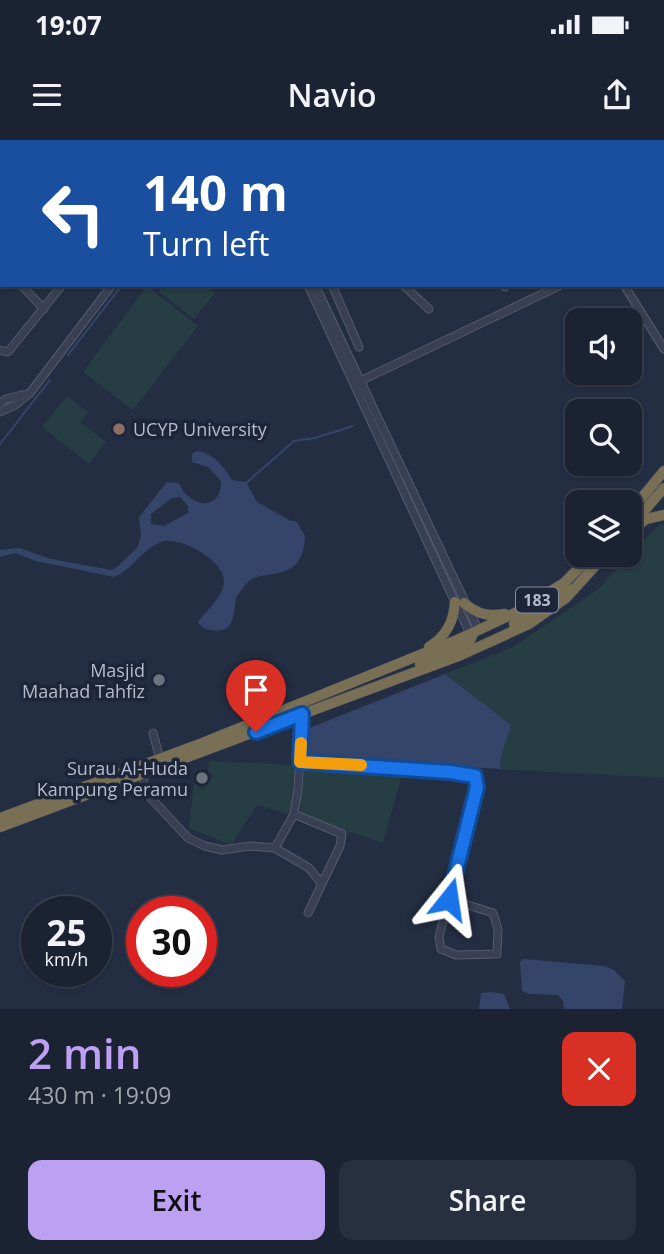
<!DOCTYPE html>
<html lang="en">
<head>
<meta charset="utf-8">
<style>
	body { margin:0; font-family:"Open Sans",sans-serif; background:#282f3e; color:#f1f3f6; height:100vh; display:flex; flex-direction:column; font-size:26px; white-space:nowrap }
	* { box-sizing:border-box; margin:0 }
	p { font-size:23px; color:#a0a4ac }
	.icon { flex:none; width:38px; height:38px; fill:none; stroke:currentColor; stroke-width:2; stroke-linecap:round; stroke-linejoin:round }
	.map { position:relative; height:869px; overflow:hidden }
	.sheet { display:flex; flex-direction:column; background:#1b2232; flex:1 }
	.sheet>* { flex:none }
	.banner { position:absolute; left:0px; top:0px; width:665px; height:147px; box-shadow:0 2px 5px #0004,0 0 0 2px #393f4d; background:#1a4fa0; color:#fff; overflow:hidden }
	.fabs { position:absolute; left:565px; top:168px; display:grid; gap:14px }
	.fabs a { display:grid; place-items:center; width:77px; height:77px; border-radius:14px; background:#1b2232; box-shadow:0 2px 5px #0004,0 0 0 2px #393f4d; font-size:35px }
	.speed { position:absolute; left:21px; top:756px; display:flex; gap:14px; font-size:35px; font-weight:700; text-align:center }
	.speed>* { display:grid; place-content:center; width:91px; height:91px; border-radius:50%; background:#1b2232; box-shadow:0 2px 5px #0004,0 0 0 2px #393f4d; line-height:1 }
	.speed small { font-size:18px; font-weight:400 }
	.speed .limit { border:10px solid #d22; background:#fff; color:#111 }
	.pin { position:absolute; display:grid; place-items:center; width:60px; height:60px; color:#fff; margin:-72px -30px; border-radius:50% 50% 50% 0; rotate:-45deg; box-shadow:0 0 7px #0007 }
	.pin .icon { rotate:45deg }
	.me { position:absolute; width:77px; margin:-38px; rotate:15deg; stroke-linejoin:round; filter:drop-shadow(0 0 5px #0008) }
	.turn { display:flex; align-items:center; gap:24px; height:147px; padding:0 28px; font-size:32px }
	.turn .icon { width:91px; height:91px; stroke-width:2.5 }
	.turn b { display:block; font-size:49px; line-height:60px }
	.round { display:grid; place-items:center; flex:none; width:74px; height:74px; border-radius:14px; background:#282f3e }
	.overview { display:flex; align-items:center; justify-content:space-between; height:119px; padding:0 28px }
	h1 { font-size:42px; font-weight:600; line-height:52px; color:#bca0f2 }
	.button { display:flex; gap:14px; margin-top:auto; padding:14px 28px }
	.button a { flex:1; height:80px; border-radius:14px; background:#bca0f2; color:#111; font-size:28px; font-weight:600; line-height:80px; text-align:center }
	.button a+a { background:#282f3e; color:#f1f3f6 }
	.status { display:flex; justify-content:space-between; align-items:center; height:49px; padding:0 35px; background:#1b2232; direction:ltr }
	.status svg { height:19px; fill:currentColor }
	header { display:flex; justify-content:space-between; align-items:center; height:91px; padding:0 28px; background:#1b2232; font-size:32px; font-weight:600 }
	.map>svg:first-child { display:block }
	.green { fill:#263d44 }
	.water { fill:#35456a; fill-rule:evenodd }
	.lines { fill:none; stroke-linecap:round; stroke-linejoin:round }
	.stream { stroke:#35456a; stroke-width:2 }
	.minor-casing { stroke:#545b6d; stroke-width:9 }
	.highway-casing { stroke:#434b5d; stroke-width:11 }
	.minor { stroke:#394053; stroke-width:7 }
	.highway { stroke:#796f55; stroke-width:10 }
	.route-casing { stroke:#114b97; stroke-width:18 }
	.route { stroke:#1a73e8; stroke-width:12 }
	.slow { stroke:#f59e0b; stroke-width:12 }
	.education-dot { fill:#8d6e63; stroke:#1d2538; stroke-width:2.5 }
	.worship-dot { fill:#6b7280; stroke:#1d2538; stroke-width:2.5 }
	.labels { text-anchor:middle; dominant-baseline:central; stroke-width:7; stroke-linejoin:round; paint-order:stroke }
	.shield { fill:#1d2538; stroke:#888fa0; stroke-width:2 }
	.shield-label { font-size:16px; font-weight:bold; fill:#b6bccd }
	.poi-label { font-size:18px; fill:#b6bccd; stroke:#1d2538; text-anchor:end }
</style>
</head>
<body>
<div class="status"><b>19:07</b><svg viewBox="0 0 49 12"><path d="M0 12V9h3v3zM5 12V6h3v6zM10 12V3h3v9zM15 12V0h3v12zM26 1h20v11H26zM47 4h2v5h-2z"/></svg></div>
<header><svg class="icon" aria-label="menu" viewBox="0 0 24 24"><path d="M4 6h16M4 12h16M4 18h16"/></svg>Navio<svg class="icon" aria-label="share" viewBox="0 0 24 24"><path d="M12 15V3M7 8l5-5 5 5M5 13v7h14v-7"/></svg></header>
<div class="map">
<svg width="664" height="869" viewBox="0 0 664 869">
	<rect width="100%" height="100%" fill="#242e43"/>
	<g class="green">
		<polygon points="164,145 205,145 215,153 194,179 159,152"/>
		<polygon points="147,146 198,186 133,270 83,232"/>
		<polygon points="67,256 88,272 80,282 106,302 89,324 42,287"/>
		<polygon points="662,382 664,385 664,638 501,629 500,620 510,585 445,534 513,507 597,450"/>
		<polygon points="209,621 295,625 292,662 289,674 257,665 231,705 189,688 194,643 202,650 213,636 208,631"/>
		<polygon points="303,625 397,632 402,635 383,703 326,684 301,672 300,655"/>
	</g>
	<g class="water">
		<path d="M196,311C214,313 223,326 232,340L246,342L257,362L291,381H296L305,396C303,448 261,426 247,443C245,445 239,453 237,456C232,469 238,495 211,490C205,489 201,487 198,482C206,471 224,456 224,442C225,420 178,395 161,402C142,409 132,430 114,437L36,421L15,413L0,417V410L19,408L51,419L111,430L117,427L137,408L141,396L139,377L167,342L179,343C187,366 222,374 221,341L208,327L192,322V314ZM180,357L188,366V373L164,386L151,384V374L172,358Z"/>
		<polygon points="445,534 511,585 500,620 501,629 307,617 303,613 307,589"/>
		<polygon points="523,819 604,826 614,830 625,841 622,869 564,869 563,861 558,855 529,854 522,851 520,822"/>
		<polygon points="492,852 504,854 510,869 479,869 481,853"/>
	</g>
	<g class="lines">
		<g class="stream">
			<polyline points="232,2 233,0"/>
			<polyline points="68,215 122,145"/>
			<polyline points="0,304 50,240"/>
			<polyline points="245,344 294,301 315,298 353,286"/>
		</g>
		<g class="minor-casing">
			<g id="minor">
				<polyline points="256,0 256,2"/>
				<polyline points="264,0 265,2"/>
				<polyline points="173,2 174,0"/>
				<polyline points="218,2 220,0"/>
				<polyline points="284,2 285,0"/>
				<polyline points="364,2 365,0"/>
				<polyline points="459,2 460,0"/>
				<polyline points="614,2 614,0"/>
				<polyline points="0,45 2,47"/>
				<polyline points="663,51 664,51"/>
				<polyline points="663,81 664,80"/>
				<polyline points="663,106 664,106"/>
				<polyline points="0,123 2,125"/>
				<polyline points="21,145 44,169"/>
				<polyline points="308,145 455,462 468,489 474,492"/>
				<polyline points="315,145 476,485 474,492"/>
				<polyline points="332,145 359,207"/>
				<polyline points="403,145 429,169"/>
				<polyline points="503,145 505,147"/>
				<polyline points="624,145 664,209"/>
				<polyline points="0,210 8,212 62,145"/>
				<polyline points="356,243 561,145"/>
				<polyline points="0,264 6,259 26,254"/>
				<polyline points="0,272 15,265 30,253 112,145"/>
				<polyline points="153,593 160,619"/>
				<polyline points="300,622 475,636 477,647 439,797 441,809 456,815 497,814 498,789 493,773 449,759"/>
				<polyline points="142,636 148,655 188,698 205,706 222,710 250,706 275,708 309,728 321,743"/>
				<polyline points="294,674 342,694 340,706 308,773"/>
				<polyline points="275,708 294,674 298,649 302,574"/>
			</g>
		</g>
		<g class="highway-casing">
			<g id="highway">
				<polyline points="630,372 664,331"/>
				<polyline points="630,387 664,348"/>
				<polyline points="636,387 646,379 664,375"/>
				<path d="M464,463C477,474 488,477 505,474"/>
				<polyline points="514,484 562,452 573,449"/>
				<path d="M429,507C446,496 454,482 455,462"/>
				<polyline points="420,524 468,504 474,492"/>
				<polyline points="0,678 200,604 457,500 519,471 564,443 592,415"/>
				<polyline points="0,687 461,515 529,484 566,458 605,415"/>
			</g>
		</g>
		<use href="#minor" class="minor"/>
		<use href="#highway" class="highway"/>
	</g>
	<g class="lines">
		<g class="route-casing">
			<polyline id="route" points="256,592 302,574 300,622 450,632 475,636 477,647 449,759"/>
		</g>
		<use href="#route" class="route"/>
		<polyline class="slow" points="301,603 300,622 361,625"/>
	</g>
	<circle class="education-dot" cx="119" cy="289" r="7"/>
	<g class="worship-dot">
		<circle cx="159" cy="540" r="7"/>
		<circle cx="202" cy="638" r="7"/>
	</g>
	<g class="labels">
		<rect class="shield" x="516" y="447.5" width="42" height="25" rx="5"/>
		<g class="shield-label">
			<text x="537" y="460">183</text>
		</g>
		<g class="poi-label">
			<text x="133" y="289" text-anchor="start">UCYP University</text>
			<text x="145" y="530">Masjid<tspan x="145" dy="21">Maahad Tahfiz</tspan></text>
			<text x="188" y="628">Surau Al-Huda<tspan x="188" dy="21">Kampung Peramu</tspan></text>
		</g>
	</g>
</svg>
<div class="fabs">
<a><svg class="icon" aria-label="sound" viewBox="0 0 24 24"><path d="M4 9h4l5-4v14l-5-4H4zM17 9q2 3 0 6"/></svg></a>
<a><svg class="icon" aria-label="search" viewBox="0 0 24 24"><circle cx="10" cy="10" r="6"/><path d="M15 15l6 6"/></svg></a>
<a><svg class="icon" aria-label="layers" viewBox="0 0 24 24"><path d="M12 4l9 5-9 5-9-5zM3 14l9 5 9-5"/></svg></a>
</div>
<div class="speed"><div>25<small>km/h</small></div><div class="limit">30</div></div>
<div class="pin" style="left:256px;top:592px;background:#d93025"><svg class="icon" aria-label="arrive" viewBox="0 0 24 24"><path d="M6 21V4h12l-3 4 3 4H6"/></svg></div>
<svg class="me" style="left:449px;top:759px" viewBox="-20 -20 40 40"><path d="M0-17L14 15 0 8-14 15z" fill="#1a73e8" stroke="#fff" stroke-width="4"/></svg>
<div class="banner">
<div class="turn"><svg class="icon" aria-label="left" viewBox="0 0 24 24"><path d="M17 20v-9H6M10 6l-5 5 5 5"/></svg><div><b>140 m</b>Turn left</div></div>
</div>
</div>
<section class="sheet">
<div class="overview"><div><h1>2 min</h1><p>430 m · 19:09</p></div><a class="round" style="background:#d93025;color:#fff"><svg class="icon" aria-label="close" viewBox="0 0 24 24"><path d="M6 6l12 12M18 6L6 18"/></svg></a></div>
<div class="button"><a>Exit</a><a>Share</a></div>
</section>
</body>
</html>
